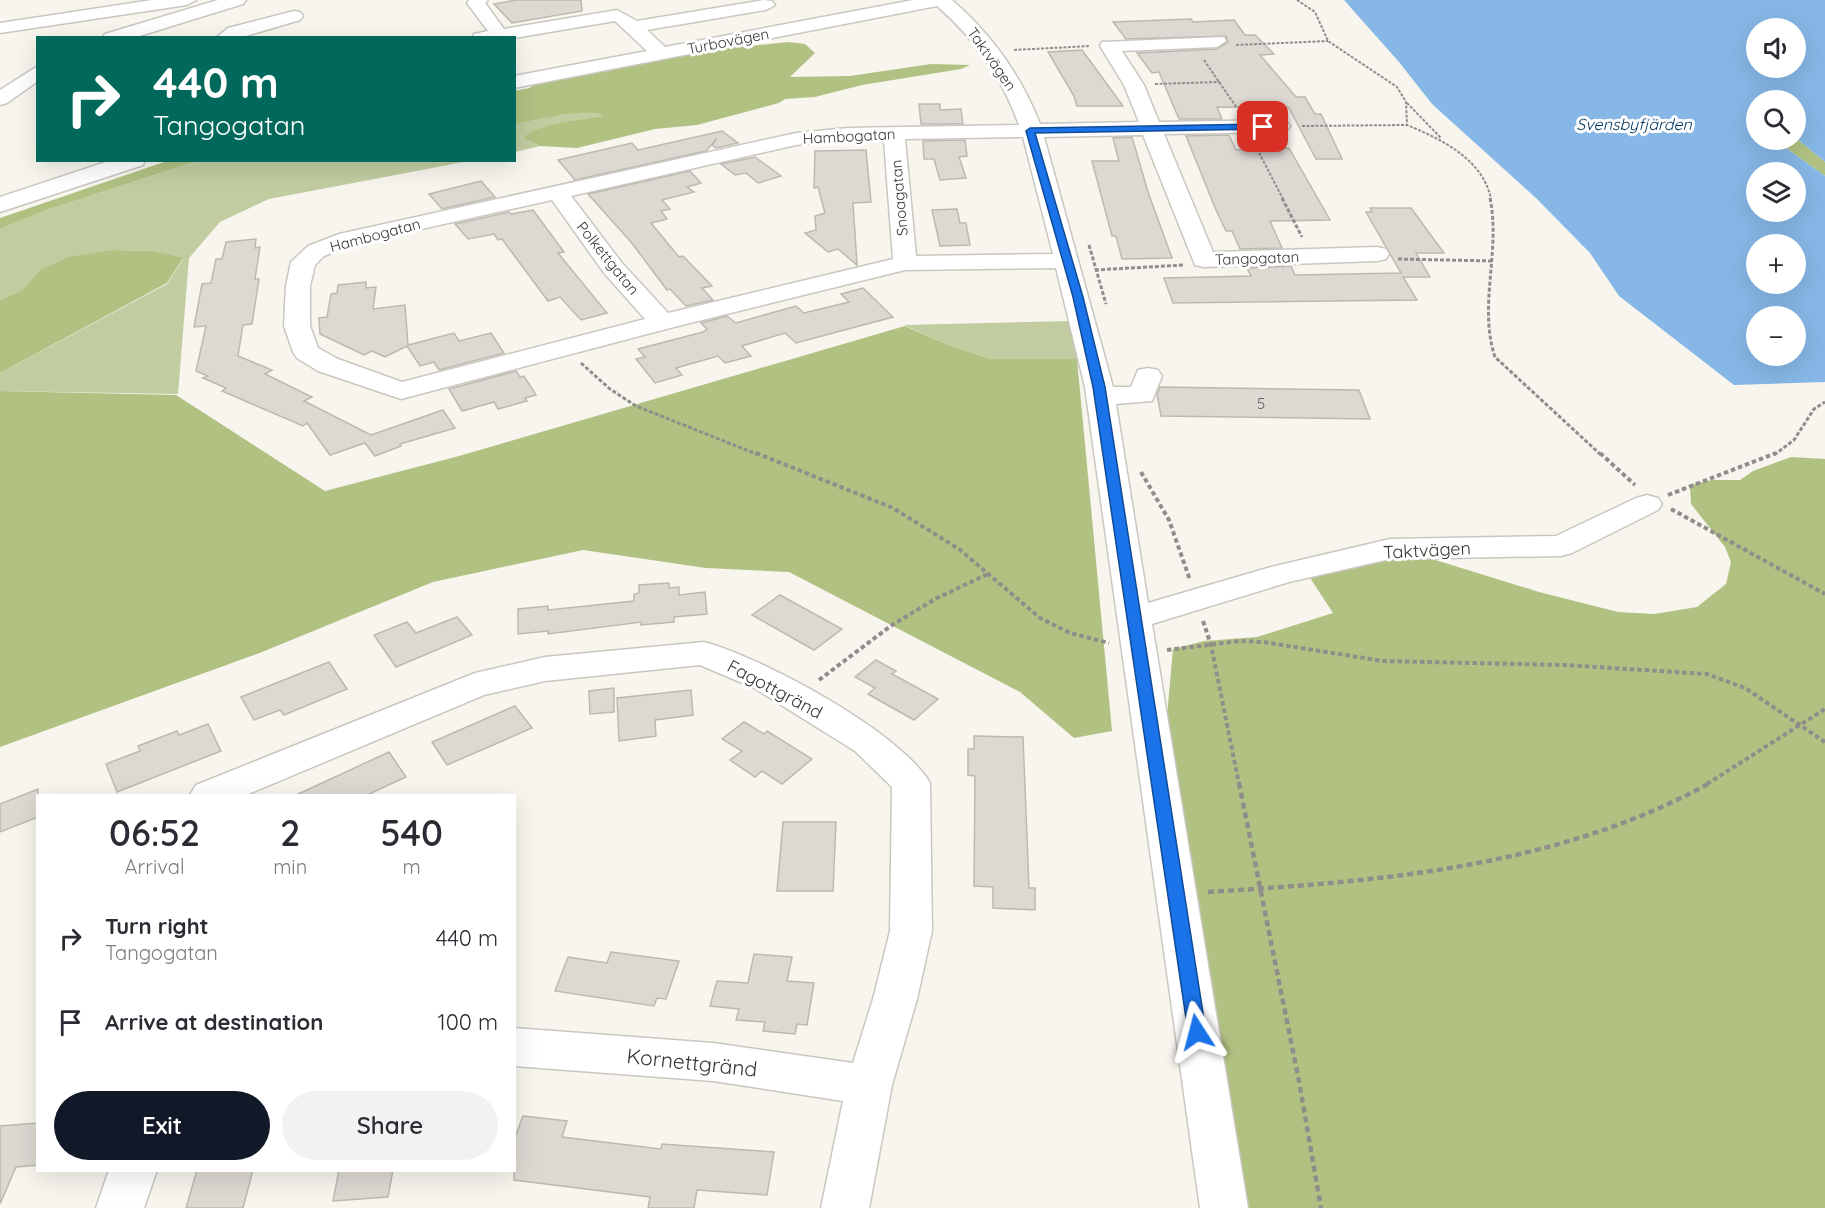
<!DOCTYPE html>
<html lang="en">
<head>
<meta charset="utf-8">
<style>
	body { margin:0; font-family:Quicksand,sans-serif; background:#f2f2f3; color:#2b2b33; height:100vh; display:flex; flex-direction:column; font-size:22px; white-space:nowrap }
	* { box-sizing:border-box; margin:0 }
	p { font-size:20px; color:#7c7c81 }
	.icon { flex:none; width:33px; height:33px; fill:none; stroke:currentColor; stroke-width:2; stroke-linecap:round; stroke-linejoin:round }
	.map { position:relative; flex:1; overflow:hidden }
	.sheet { position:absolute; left:36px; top:794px; width:480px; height:378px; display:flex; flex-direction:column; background:#fff; border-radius:0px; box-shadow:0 6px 24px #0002 }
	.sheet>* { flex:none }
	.hud { position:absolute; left:36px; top:36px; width:480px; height:126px; border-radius:0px; box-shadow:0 6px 24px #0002; background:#00695c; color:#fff; overflow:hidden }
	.controls { position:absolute; left:1746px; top:18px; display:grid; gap:12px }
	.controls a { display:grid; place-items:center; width:60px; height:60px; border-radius:50%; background:#fff; box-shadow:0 6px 24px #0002; font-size:30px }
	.pin { position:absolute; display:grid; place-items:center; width:51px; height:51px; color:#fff; margin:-26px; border-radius:12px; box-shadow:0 3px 9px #0006 }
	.me { position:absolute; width:66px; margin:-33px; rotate:351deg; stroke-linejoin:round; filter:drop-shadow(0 0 4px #0008) }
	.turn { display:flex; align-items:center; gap:21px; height:126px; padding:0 18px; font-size:27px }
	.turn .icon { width:78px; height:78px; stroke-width:2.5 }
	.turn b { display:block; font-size:42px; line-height:51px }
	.eta { display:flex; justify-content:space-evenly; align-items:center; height:102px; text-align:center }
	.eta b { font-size:36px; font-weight:600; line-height:42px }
	.button { display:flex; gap:12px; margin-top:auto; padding:12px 18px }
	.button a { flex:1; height:69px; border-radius:36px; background:#111827; color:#fff; font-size:24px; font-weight:600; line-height:69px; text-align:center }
	.button a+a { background:#f2f2f3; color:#2b2b33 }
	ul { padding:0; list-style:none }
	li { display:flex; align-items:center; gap:18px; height:84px; padding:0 18px }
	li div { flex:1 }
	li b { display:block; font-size:22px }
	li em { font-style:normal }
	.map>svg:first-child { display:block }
	.green { fill:#c1cca1 }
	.forest { fill:#b1c182 }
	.water { fill:#86b7e6; fill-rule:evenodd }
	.building { fill:#ddd8d2; stroke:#bdb8b2; stroke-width:1.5 }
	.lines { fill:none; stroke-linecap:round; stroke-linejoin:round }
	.minor-casing { stroke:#c9c7c0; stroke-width:3 }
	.highway-casing { stroke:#c9c7c0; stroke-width:3 }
	.path-far3 { stroke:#908e8a; stroke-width:2; stroke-dasharray:3 1.5; stroke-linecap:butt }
	.path-far2 { stroke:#908e8a; stroke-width:3; stroke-dasharray:4 2; stroke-linecap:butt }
	.path-far1 { stroke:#908e8a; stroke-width:4; stroke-dasharray:4.5 3; stroke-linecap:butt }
	.path { stroke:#908e8a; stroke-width:4.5; stroke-dasharray:6 4; stroke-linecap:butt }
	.minor { fill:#fff; fill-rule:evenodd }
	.highway { fill:#fff; fill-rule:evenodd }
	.route { fill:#1a73e8; stroke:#114b97; stroke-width:1.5 }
	.labels { text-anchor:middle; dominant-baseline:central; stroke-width:6; stroke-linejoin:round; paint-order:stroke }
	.far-street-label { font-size:15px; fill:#373634; stroke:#fff }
	.number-label { font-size:15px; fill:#605e5c }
	.far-water-label { font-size:16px; font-style:italic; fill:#003863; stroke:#fff }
	.street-label { font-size:18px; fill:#373634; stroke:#fff }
	.near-street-label { font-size:21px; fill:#373634; stroke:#fff }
</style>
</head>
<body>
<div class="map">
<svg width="1825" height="1208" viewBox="0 0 1825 1208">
	<rect width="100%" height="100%" fill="#f7f5ee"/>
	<g class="green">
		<path d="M600,113L602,116C583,120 537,123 523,138L540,146L515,152L514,124L567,114Z"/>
		<polygon points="197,161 469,161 269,199 220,222 189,258 178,394 0,391 0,373 167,284 183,259 153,251 114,250 39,271 22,290 0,300 0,229 47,210"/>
		<polygon points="1070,321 1077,359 990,359 946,344 904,325"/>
	</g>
	<g class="forest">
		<path d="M789,42L805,44L815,53L790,77L850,76L931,64L970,65L961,69L862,85L815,97L785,99L779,103L697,125L655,129L577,148L540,146L523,138C536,123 582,120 602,116L600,113L567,114L515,124L514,91L529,88L538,83L709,50Z"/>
		<polygon points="1796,138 1825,162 1825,176 1775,140"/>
		<polygon points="167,161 197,161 47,210 0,229 0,218"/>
		<polygon points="114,250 153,251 183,258 167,283 0,373 0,300 22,290 39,271 68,257"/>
		<polygon points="905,326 946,344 990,359 1077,359 1112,731 1074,738 1020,692 789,572 706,568 583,550 433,582 262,652 0,747 0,391 176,395 325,491 459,456"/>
		<polygon points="1791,457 1825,459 1825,1208 1236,1208 1166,727 1173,649 1204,641 1257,637 1333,613 1305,570 1403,550 1539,592 1618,612 1654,614 1697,607 1726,584 1731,562 1725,547 1691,504 1690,485 1712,480 1740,480 1753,471"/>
	</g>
	<path class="water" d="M1344,0H1825V162L1796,138V100H1756V140H1775L1825,176V382L1734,385L1619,296L1590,253L1536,198L1432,104L1399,62ZM1756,28H1796V68H1756ZM1756,172H1796V212H1756ZM1756,244H1796V284H1756ZM1756,316H1796V356H1756Z"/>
	<g class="building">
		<polygon points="517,0 581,0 582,11 512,23 494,4"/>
		<polygon points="1191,19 1193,22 1234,20 1245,35 1255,35 1274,54 1260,55 1296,97 1305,97 1315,114 1321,114 1342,159 1316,159 1289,108 1217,107 1222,119 1179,119 1159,72 1152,73 1137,53 1217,49 1228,42 1226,36 1126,39 1113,22"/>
		<polygon points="1082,50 1123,106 1077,106 1074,96 1048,52"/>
		<polygon points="919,104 940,104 940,110 961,109 963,124 921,124"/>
		<polygon points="722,131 738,143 716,148 712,145 717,138 706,151 575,180 558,160 632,143 638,150"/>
		<polygon points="1229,135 1236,150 1289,148 1330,220 1270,221 1282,248 1240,249 1232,231 1226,231 1216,210 1186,136"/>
		<polygon points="1132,137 1148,192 1172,258 1122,259 1116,236 1112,236 1092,161 1119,161 1113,138"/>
		<polygon points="965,140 967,156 959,157 966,178 940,180 934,159 924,159 923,141"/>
		<polygon points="866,150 871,202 853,203 857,265 838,249 828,252 805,233 816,230 815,216 825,213 818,187 814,188 815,151"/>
		<polygon points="755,157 781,176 758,183 746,173 735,175 721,164"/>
		<polygon points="690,171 701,183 687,187 694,192 662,200 670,209 661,211 667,219 651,223 679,257 683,256 712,286 702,288 713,300 686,306 670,289 667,290 631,242 588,194"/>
		<polygon points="481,181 495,197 442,209 429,194"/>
		<polygon points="1370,208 1411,208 1444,253 1416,253 1430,277 1403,277 1417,300 1173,303 1164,278 1251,276 1247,268 1291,266 1295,275 1401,273 1366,212 1372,212"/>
		<polygon points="957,209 960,223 966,223 970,245 940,246 932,210"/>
		<polygon points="533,210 564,252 558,253 607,313 581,320 560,297 548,301 502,239 498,240 494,234 468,239 455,224 509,212 511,214"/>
		<polygon points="256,239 255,248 260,247 255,279 259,279 252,324 243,325 238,356 272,370 265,374 312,397 304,401 371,435 443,410 455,428 400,444 401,446 375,456 365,443 330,455 307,423 303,426 222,391 226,388 203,378 208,376 196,371 206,326 194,327 202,284 211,283 216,259 222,259 226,242"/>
		<polygon points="366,282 366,288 376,287 373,309 405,305 408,345 454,333 459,341 491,333 504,353 439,370 434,362 420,366 407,346 385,357 372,351 364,355 320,334 319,318 327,317 331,294 337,293 338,285"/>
		<polygon points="863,288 893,317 796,343 785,333 742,346 751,356 725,363 718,356 676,368 682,375 655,383 636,359 645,357 638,349 703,332 707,329 701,323 727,316 736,323 796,306 804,313 849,302 841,294"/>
		<polygon points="516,371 520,377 524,376 536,395 525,398 527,401 498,409 494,402 462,411 449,389"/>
		<polygon points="1160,387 1359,390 1370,419 1161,416 1157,394"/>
		<polygon points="669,583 669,588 679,587 679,595 705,592 707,614 674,617 674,622 641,625 641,622 548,634 548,631 518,634 518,609 548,606 548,610 634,601 634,594 639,593 639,585"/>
		<polygon points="780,595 842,629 814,650 752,615"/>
		<polygon points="457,617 472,635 396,667 374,635 407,622 416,633"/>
		<polygon points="876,660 896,671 892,674 938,699 914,720 868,694 875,688 855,677"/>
		<polygon points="329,662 347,689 284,715 280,710 254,720 241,697"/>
		<polygon points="614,688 614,712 590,714 589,691"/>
		<polygon points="691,690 693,715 655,720 656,736 619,741 617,698"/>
		<polygon points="515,706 532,728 447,765 432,742"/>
		<polygon points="744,722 764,734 767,731 812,759 782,784 762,771 755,777 730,760 742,751 722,739"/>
		<polygon points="208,724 221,751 117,792 106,764 140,751 138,746 177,731 179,735"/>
		<polygon points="974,736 1023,737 1029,888 1035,888 1035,910 993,908 993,887 974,886 975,776 968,775 968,749 974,749"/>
		<polygon points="389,752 406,777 367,795 296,795"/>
		<polygon points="38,789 38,817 0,832 0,804"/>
		<polygon points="783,822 836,822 833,891 777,891"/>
		<polygon points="611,952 679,961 666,999 657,998 654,1006 555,991 568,957 607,963"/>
		<polygon points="754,954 792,957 787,981 814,983 807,1025 797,1024 795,1034 763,1031 765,1022 736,1020 739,1009 710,1006 717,981 748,983"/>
		<polygon points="523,1116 567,1121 562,1137 661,1149 662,1144 774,1152 767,1195 697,1190 694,1208 648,1208 650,1197 514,1180 514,1140"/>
		<polygon points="38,1123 38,1165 16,1167 0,1204 0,1126"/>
		<polygon points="197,1170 253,1170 243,1208 186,1208"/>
		<polygon points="339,1170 393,1170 388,1197 333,1201"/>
	</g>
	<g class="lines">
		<g class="minor-casing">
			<g id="minor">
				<path d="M469,0H488L485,3L504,29L617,10L637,21L764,0L772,1L775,5L766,10L647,30L665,47L913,0H952C991,34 1021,75 1040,124L1139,122L1124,85L1100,46L1102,42L1224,37L1226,41L1217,47L1122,51L1144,85L1159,122L1280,120L1287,122L1290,126L1287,130L1280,132L1164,134L1213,252L1377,247L1386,249L1389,254L1386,259L1377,261L1204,267L1195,265L1143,135L1044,137L1113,387H1131L1138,370L1148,368L1158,370L1162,376L1152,401L1116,404L1148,603L1271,567L1390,539L1556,536L1636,498L1647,495L1658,498L1662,504L1658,510L1572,553L1561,556L1390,559L1289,582L1152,624L1248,1208H1200L1085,387L1056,268L905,270L670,328L401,399L318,371L297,358L293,352L284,326L286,286L291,262L308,246L339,234L796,133L848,128L1019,125C1002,77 975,39 937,6L514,88V76L647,51L615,21L514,38H472L474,34L488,31L467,3ZM1023,137L1053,254L916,256L905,139ZM848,140H884L893,259L668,313L622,263L571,196L796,145ZM552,200L604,273L645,319L402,382L338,359L318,348L310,326V286L315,265L324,256L354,244Z"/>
				<polygon points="294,11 300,12 303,16 300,20 239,38 216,38 228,28"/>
				<polygon points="112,160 145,160 143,165 0,212 0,197"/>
				<path d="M704,642C761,657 901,732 930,783L932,931L917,999L892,1085L869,1208H821L843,1101L713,1081L514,1066V1028L713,1043L853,1063L873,999L890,931L892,787L855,751L754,688L700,665L545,681L484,695L246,795H190L196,785L475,673L545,657Z"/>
				<polygon points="109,1170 157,1170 144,1208 96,1208"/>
			</g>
		</g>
		<g class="highway-casing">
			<g id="highway">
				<polygon points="152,0 196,0 187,5 0,33 0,23"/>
				<polygon points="218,0 246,0 243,4 133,38 103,38 105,34"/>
				<polygon points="38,66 38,81 7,103 0,105 0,90"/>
			</g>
		</g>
		<g class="path-far3">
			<path d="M1297,0L1315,12L1328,41L1397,87L1406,102L1407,125C1441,139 1483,159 1491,199"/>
			<polyline points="1236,45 1328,41"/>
			<polyline points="1014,50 1090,46"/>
			<polyline points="1204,60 1237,108"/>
			<polyline points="1155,84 1220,82"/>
			<polyline points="1407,103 1441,138"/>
			<polyline points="1302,126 1407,125"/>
			<polyline points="1255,145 1283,199"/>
		</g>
		<g class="path-far2">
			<polyline points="1282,198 1302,237"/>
			<path d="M1490,198C1501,250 1478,306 1495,357L1601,455"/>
			<polyline points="1089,245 1106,304"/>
			<polyline points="1398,259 1492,261"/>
			<polyline points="1095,270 1184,265"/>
			<polyline points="581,363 610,389 636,406 759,455"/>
			<polyline points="1774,455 1794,440 1814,409 1825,402"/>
		</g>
		<g class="path-far1">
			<polyline points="756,453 893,508 959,549 1040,618 1070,633 1109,643"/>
			<polyline points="1600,453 1635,485"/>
			<polyline points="1141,472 1169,520 1190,580"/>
			<polyline points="1668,495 1776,453"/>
			<polyline points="1671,509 1825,594"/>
			<polyline points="1203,621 1211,645 1239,784"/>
			<polyline points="1167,650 1240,641 1263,642 1383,661 1564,665 1707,674 1745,688 1825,742"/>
			<polyline points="819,680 892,625 937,598 988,574"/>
			<polyline points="1707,784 1825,709"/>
		</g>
		<g class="path">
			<polyline points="1239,783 1299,1081 1321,1208"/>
			<path d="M1208,892C1381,881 1555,868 1710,783"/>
		</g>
		<use href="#minor" class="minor"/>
		<use href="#highway" class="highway"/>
	</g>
	<polygon class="route" points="1263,124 1266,129 1035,133 1083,297 1105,387 1206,1032 1203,1037 1197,1040 1190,1037 1188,1032 1093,387 1073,297 1026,131 1030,128"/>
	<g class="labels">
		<g class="far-street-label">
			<text transform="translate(728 41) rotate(-11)">Turbovägen</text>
			<text transform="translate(992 59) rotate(55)">Taktvägen</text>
			<text transform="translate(849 136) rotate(-3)">Hambogatan</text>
			<text transform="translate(899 198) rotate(-95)">Snoagatan</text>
			<text transform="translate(375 235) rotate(-15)">Hambogatan</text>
			<text transform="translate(608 258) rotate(51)">Polkettgatan</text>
			<text transform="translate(1257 258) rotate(-2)">Tangogatan</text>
		</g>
		<g class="number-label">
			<text x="1261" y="403">5</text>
		</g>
		<g class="far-water-label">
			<text x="1634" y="124">Svensbyfjärden</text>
		</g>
		<g class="street-label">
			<text transform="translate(1427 550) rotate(-3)">Taktvägen</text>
			<text transform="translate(775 689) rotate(28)">Fagottgränd</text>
		</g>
		<g class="near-street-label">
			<text transform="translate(692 1062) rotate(6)">Kornettgränd</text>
		</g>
	</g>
</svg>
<div class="controls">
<a><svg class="icon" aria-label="sound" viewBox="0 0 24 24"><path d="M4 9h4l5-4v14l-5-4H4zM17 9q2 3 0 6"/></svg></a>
<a><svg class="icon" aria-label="search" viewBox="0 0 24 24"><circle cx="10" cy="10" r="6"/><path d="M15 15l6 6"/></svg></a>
<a><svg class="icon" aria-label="layers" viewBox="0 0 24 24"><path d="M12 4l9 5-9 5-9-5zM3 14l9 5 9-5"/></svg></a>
<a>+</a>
<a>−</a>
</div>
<div class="pin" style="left:1263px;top:127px;background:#d93025"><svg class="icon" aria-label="arrive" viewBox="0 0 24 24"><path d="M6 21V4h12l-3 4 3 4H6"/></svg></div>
<svg class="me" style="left:1197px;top:1032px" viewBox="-20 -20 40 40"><path d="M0-17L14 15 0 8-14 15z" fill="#1a73e8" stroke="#fff" stroke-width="4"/></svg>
<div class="hud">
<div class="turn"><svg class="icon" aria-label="right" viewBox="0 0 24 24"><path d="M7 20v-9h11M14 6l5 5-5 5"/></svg><div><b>440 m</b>Tangogatan</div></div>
</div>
<section class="sheet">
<div class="eta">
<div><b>06:52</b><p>Arrival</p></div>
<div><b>2</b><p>min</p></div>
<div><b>540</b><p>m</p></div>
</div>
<ul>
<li><svg class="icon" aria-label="right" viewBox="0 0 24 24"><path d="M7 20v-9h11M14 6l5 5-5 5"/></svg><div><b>Turn right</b><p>Tangogatan</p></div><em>440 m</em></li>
<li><svg class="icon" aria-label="arrive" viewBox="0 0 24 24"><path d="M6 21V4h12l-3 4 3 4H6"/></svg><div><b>Arrive at destination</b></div><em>100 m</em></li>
</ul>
<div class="button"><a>Exit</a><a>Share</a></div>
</section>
</div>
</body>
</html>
